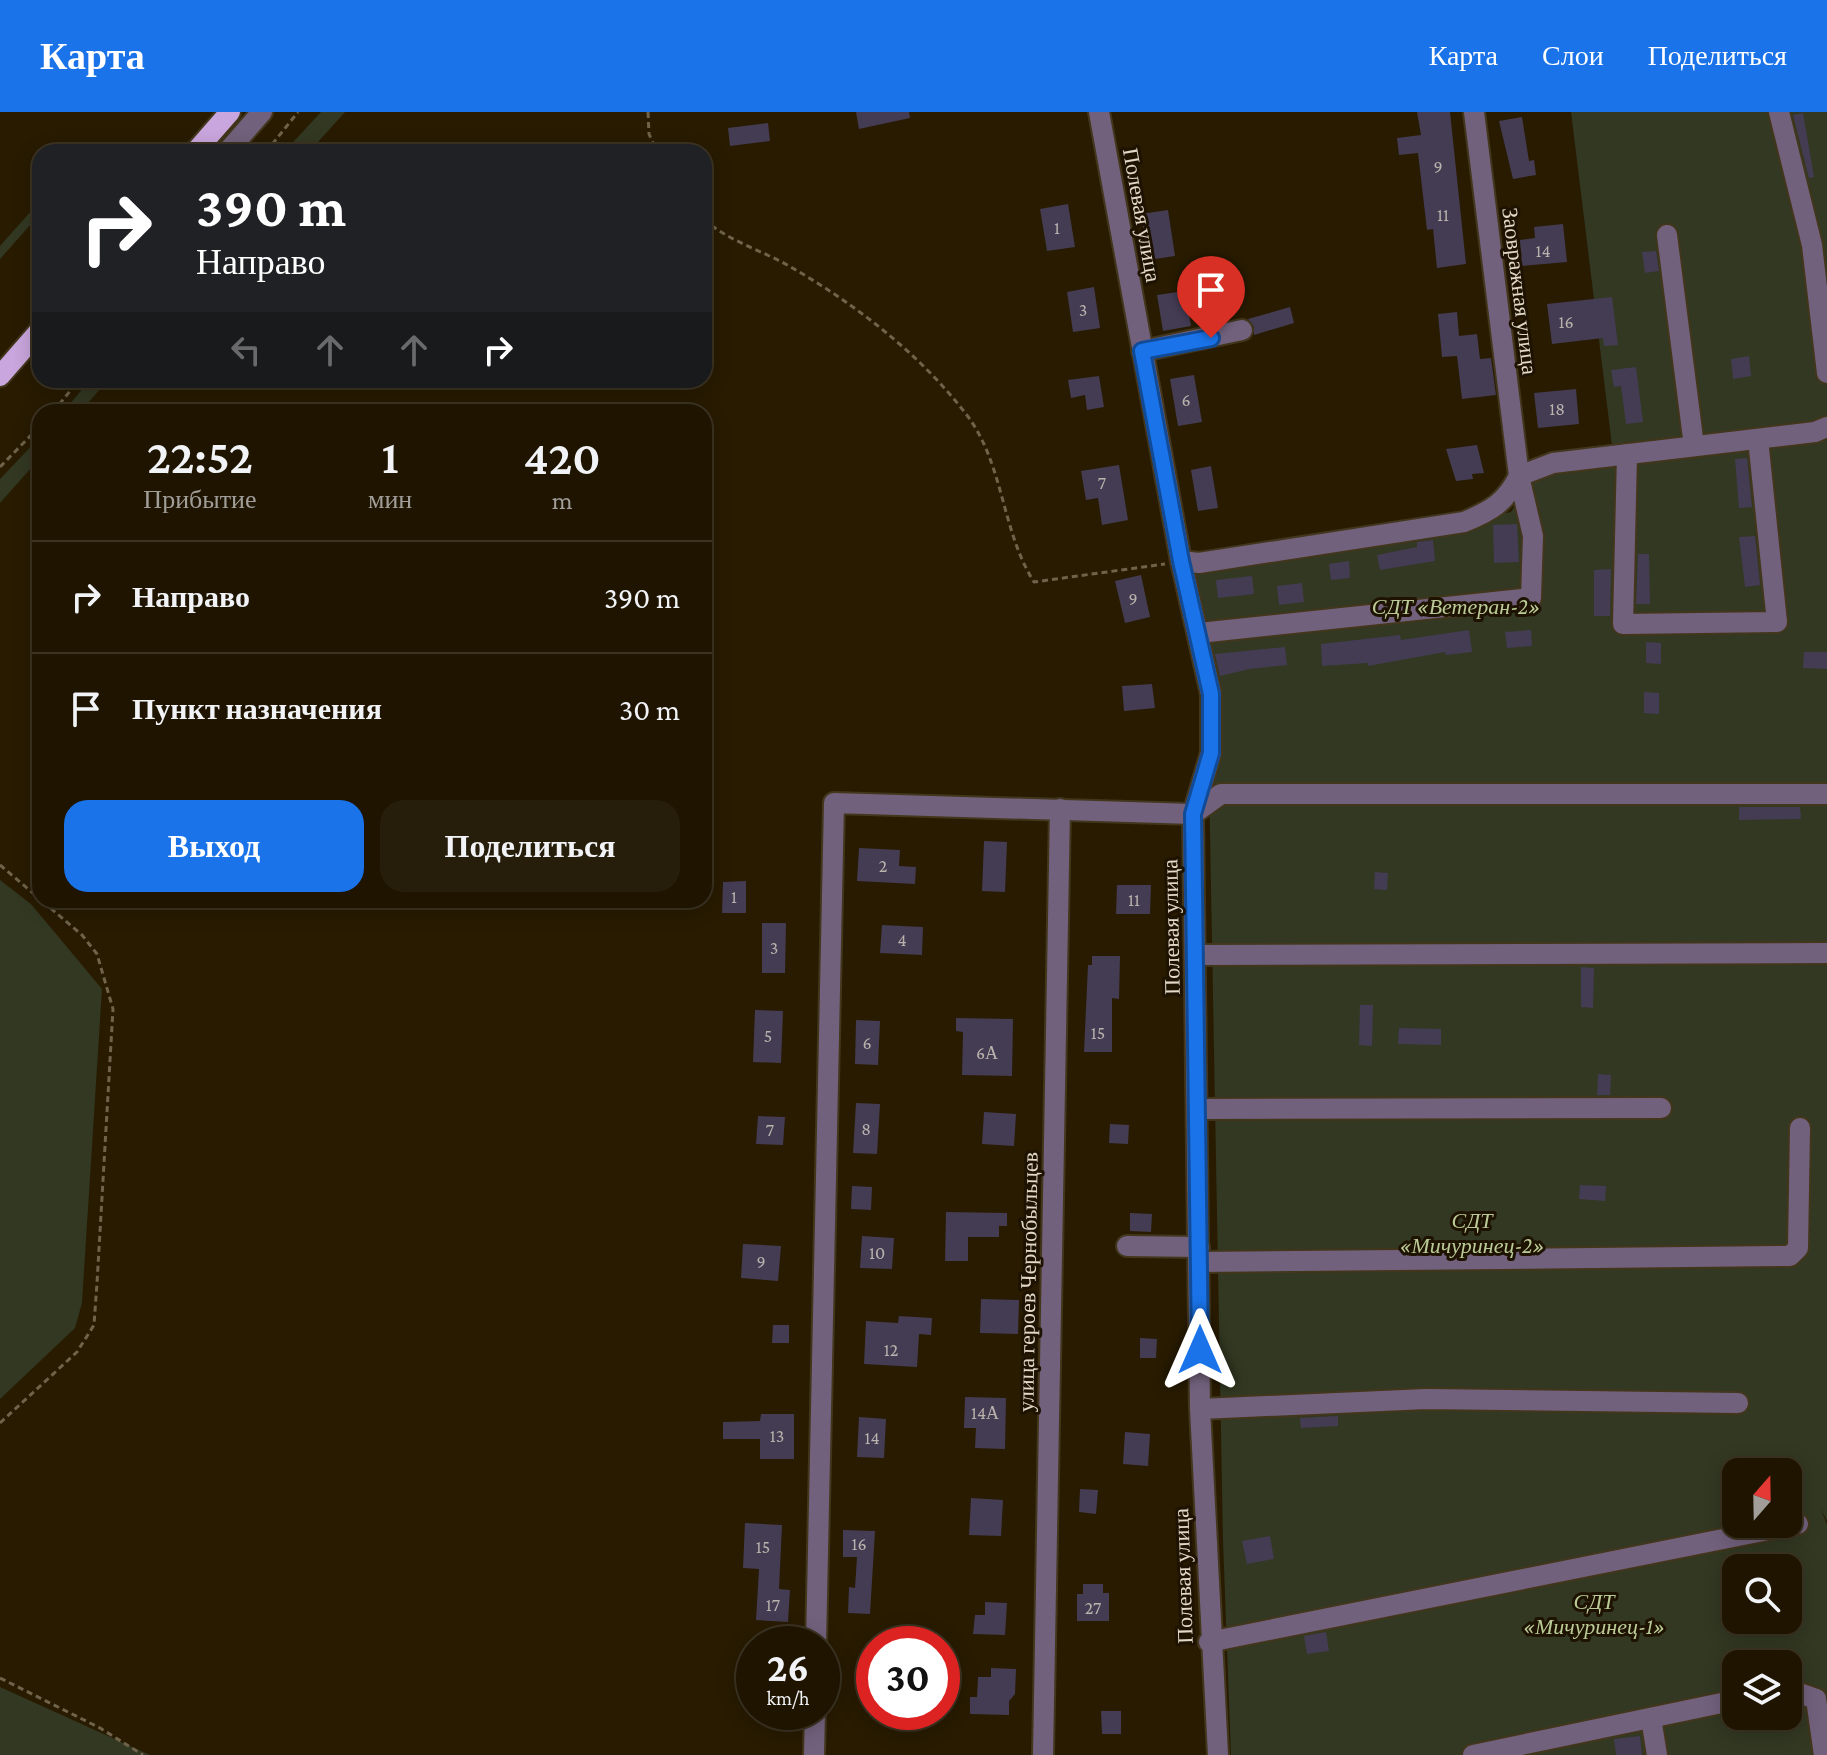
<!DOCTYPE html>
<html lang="ru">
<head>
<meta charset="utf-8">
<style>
	body { margin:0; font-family:"Crimson Pro",serif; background:#261d0a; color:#f1f3f6; height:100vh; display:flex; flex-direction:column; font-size:30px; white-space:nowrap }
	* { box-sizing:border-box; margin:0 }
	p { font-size:26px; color:#a19e99 }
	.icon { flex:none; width:44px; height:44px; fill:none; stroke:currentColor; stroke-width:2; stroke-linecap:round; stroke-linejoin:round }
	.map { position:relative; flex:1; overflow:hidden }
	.details { position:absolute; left:32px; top:292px; width:680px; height:504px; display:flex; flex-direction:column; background:#1e1400; border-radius:24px; box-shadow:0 4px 20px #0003,0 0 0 2px #3c3322 }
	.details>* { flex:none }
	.banner { position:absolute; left:32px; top:32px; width:680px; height:244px; border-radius:24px; box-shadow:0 4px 20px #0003,0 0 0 2px #3c3322; background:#202124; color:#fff; overflow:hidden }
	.needle { width:52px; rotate:20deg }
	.fabs { position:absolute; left:1722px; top:1346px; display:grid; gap:16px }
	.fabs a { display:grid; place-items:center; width:80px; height:80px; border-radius:16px; background:#1e1400; box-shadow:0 4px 20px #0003,0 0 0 2px #3c3322; font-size:40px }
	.speed { position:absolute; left:736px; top:1514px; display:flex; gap:16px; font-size:40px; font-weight:700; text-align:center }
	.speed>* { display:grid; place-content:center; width:104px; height:104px; border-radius:50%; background:#1e1400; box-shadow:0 4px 20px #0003,0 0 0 2px #3c3322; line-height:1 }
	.speed small { font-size:20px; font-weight:400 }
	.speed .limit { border:12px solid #d22; background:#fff; color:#111 }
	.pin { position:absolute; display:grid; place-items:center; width:68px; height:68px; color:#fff; margin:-82px -34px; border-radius:50% 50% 50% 0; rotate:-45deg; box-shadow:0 0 8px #0007 }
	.pin .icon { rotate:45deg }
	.me { position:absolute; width:88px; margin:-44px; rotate:0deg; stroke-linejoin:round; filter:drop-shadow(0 0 6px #0008) }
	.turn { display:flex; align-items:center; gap:28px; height:168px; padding:0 32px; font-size:36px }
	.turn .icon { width:104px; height:104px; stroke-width:2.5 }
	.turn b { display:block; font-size:56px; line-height:68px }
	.lanes { display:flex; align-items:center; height:76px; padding:0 32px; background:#0003; justify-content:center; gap:40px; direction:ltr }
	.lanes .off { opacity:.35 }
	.eta { display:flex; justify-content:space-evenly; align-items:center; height:136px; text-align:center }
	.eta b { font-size:48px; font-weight:600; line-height:56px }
	.cta { display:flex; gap:16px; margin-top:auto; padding:16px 32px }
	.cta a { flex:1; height:92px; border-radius:24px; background:#1a73e8; color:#fff; font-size:32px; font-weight:600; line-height:92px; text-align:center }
	.cta a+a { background:#261d0a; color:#f1f3f6 }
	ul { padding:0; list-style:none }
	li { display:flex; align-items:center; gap:24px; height:112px; padding:0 32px; border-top:2px solid #3c3322 }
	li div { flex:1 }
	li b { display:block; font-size:30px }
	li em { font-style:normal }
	header { display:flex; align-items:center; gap:48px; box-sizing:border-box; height:112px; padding:0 40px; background:#1a73e8; color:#fff }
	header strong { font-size:38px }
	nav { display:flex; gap:44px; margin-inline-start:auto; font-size:28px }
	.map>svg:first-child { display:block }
	.green { fill:#323822; fill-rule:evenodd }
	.building { fill:#443c53 }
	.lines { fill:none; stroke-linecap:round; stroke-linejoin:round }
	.minor-casing { stroke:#42361c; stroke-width:24 }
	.major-casing { stroke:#42361c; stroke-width:24 }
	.path { stroke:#6f634c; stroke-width:3; stroke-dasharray:6 4; stroke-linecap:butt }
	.minor { stroke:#72617c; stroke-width:20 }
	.major { stroke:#c9a6dd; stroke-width:20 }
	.route-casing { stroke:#114b97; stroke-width:20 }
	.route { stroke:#1a73e8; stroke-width:14 }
	.labels { text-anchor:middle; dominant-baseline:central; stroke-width:6; stroke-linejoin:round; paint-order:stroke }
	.number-label { font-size:18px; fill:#bab2ac }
	.street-label { font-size:22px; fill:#e2d9c9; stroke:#1e1200 }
	.park-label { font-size:22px; font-style:italic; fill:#bbcb97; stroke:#1e1200 }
</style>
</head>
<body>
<header>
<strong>Карта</strong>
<nav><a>Карта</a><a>Слои</a><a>Поделиться</a></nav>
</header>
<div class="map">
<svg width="1827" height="1643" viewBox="0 0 1827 1643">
	<rect width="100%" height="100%" fill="#281b00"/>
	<g class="green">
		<polygon points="321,0 345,0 309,40 284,40"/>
		<path d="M1571,0H1827V1409L1821,1397L1827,1413V1643H1231L1223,1429L1209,667L1221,604L1194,461L1511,400L1531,367L1614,350ZM1736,1360H1788V1412H1736ZM1736,1456H1788V1508H1736ZM1736,1552H1788V1604H1736Z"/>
		<polygon points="40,89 40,102 0,147 0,134"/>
		<polygon points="90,268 108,268 80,300 63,300"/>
		<polygon points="40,325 40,346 0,391 0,367"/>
		<polygon points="0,768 31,792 102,877 82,1191 75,1216 0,1287"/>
		<polygon points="0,1575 150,1643 0,1643"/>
	</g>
	<g class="building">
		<polygon points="856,0 909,0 910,6 859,17"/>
		<polygon points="1417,0 1450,0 1466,152 1437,156 1433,117 1427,118 1418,41 1399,43 1397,26 1421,23"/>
		<polygon points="1803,1 1814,65 1809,66 1793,3"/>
		<polygon points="1522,5 1529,49 1534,48 1536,63 1513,67 1499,9"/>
		<polygon points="768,11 770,29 730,34 728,16"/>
		<polygon points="1068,92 1075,135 1047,139 1040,97"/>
		<polygon points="1168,98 1175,144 1148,148 1141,102"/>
		<polygon points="1563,112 1567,150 1522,154 1520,128 1535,126 1534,115"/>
		<polygon points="1656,139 1659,159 1645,161 1642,140"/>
		<polygon points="1094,175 1100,216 1073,220 1067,180"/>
		<polygon points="1185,179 1191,214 1163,219 1157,183"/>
		<polygon points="1612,185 1618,233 1604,234 1603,226 1552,232 1547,192"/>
		<polygon points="1290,195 1294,211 1254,223 1254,215 1248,207"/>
		<polygon points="1457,200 1459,224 1477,222 1480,247 1491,246 1496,283 1462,287 1457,244 1442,245 1438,202"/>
		<polygon points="1749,244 1751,264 1733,267 1731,247"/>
		<polygon points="1636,255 1643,310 1626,312 1621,274 1614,275 1611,258"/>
		<polygon points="1194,263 1202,310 1178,314 1170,267"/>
		<polygon points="1099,264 1104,295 1087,298 1085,283 1071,286 1068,268"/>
		<polygon points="1576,277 1579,312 1538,316 1534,281"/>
		<polygon points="1477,333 1484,361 1472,362 1473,367 1456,369 1446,337"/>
		<polygon points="1747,346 1752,395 1739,396 1735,347"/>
		<polygon points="1119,353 1128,408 1102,413 1098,386 1086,388 1081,359"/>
		<polygon points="1211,354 1218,396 1198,399 1191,358"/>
		<polygon points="1517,412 1519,450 1494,451 1493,413"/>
		<polygon points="1755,424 1760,473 1745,475 1739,425"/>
		<polygon points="1433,428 1435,449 1380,458 1377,443 1417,435 1417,430"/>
		<polygon points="1638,442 1649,442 1650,492 1636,492"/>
		<polygon points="1349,449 1350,466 1331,468 1329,452"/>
		<polygon points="1611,457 1610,504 1594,504 1594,458"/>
		<polygon points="1141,463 1150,505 1125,511 1115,469"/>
		<polygon points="1252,464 1254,482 1218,486 1216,468"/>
		<polygon points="1302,471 1304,490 1279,493 1277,474"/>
		<polygon points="1469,518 1472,540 1446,543 1445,540 1368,554 1368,551 1322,554 1321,532 1400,523 1401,528"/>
		<polygon points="1531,518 1532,534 1507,536 1505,520"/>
		<polygon points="1646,530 1661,531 1661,552 1646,551"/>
		<polygon points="1285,535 1287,553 1250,557 1220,564 1215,542"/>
		<polygon points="1804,540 1827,540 1827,557 1803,556"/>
		<polygon points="1152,572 1155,596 1124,599 1122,574"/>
		<polygon points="1644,580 1659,581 1659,602 1644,601"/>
		<polygon points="1739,695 1800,695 1801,707 1739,708"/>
		<polygon points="984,729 1007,730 1005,780 982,779"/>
		<polygon points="859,736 900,738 899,754 916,755 915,772 857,769"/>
		<polygon points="1375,760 1388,761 1387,778 1374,777"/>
		<polygon points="746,769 746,801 722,801 723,770"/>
		<polygon points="1117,773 1151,773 1150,802 1116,802"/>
		<polygon points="762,811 786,811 785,861 762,861"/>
		<polygon points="882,813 923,815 922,843 880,841"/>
		<polygon points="1092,844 1120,844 1119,887 1112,886 1112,940 1084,940 1088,853 1092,853"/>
		<polygon points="1581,855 1594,856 1593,896 1581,895"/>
		<polygon points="1360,893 1373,893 1372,934 1359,933"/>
		<polygon points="755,898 783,899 781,951 753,950"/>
		<polygon points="956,906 1013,907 1012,964 962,963 963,920 956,919"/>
		<polygon points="856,908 880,909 878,953 855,952"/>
		<polygon points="1399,916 1441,917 1441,933 1398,932"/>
		<polygon points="1598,962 1611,963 1610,983 1597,983"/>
		<polygon points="856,991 880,992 877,1042 853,1041"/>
		<polygon points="984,1000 1016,1002 1014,1034 982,1032"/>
		<polygon points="758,1004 785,1005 783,1033 756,1032"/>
		<polygon points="1110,1012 1129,1013 1128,1032 1109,1031"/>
		<polygon points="1580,1073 1606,1074 1605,1089 1579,1087"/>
		<polygon points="852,1074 872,1075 871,1098 851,1097"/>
		<polygon points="946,1100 1007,1101 1007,1114 999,1114 999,1125 968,1125 968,1149 945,1149"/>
		<polygon points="1130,1101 1152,1102 1151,1120 1130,1119"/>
		<polygon points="862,1124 894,1126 892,1157 860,1156"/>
		<polygon points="743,1132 781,1134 778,1169 741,1166"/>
		<polygon points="981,1187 1019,1188 1018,1222 980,1221"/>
		<polygon points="899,1204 932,1206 931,1223 919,1222 917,1255 864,1252 866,1209 898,1211"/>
		<polygon points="773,1213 789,1213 789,1231 772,1231"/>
		<polygon points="1140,1226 1157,1227 1156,1246 1140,1246"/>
		<polygon points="965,1285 1006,1286 1005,1337 975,1336 976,1316 964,1316"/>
		<polygon points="761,1302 794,1302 794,1347 760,1347 760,1327 723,1327 723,1310 760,1309"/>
		<polygon points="1338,1304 1338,1314 1301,1316 1300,1306"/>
		<polygon points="859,1305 886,1307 884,1346 857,1345"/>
		<polygon points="1125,1320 1150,1322 1148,1354 1123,1352"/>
		<polygon points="1080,1377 1098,1378 1096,1402 1079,1400"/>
		<polygon points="971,1386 1003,1388 1001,1424 969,1423"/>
		<polygon points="745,1411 782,1413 779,1477 790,1478 788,1510 756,1508 759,1457 743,1456"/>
		<polygon points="843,1418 875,1419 870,1502 848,1501 849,1475 855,1476 857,1445 843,1445"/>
		<polygon points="1270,1424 1274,1447 1247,1452 1242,1429"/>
		<polygon points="1083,1472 1103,1472 1103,1481 1109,1481 1109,1509 1077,1509 1077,1482 1083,1482"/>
		<polygon points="985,1490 1007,1491 1005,1523 973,1522 975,1503 985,1503"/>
		<polygon points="1326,1520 1329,1539 1307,1542 1304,1524"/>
		<polygon points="991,1556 1016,1557 1015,1582 1009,1589 1009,1603 970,1602 970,1585 977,1585 978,1565 991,1565"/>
		<polygon points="1101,1599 1121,1599 1121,1622 1102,1622"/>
		<polygon points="1640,1624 1642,1643 1616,1643 1614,1627"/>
	</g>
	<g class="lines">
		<g class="minor-casing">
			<g id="minor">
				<polyline points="1099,0 1181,449 1211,582 1211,641 1193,702 1200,1297 1218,1643"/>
				<polyline points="1779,0 1812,133 1827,261"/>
				<polyline points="227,40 262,0"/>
				<polyline points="1667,123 1694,334"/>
				<polyline points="1142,239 1242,218"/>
				<polyline points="1627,342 1623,512 1777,510 1758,327"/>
				<path d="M1181,449L1199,451L1464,410C1491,399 1505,391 1519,364L1553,351L1815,320L1827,315"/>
				<polyline points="1199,521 1531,486 1533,424 1519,364 1474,0"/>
				<polyline points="1196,843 1827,841"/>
				<polyline points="1197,997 1661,996"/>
				<polyline points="1127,1134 1199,1135"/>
				<polyline points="1199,1150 1790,1144 1798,1136 1800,1016"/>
				<polyline points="1200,1297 1426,1287 1738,1291"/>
				<polyline points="1209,1530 1798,1412"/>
				<polyline points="816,1532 834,691 1193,702 1221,682 1827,682"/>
				<polyline points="1788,1577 1816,1587 1824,1643"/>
				<polyline points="1651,1606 1657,1643"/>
				<polyline points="814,1643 815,1600"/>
				<polyline points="1043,1643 1060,697"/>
				<polyline points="1473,1643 1736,1588"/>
			</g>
		</g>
		<g class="major-casing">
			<g id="major">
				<polyline points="195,40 230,0"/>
				<polyline points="0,264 40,218"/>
			</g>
		</g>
		<g class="path">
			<polyline points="648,0 649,22 657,40"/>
			<polyline points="266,40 298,0"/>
			<path d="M704,107C726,128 763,139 789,154C854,191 920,242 966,302C1004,351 1001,418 1034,470L1165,452"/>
			<polyline points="53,300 79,268"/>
			<polyline points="0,355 40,314"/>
			<polyline points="0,753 40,787"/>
			<polyline points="0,1311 77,1240 94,1213 97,1171 113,897 97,842 82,823 41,788"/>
			<polyline points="0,1566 100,1616 143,1643"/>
		</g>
		<use href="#minor" class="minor"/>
		<use href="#major" class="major"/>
	</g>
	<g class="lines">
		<g class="route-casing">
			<polyline id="route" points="1200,1238 1193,702 1211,641 1211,582 1181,449 1142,239 1211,226"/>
		</g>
		<use href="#route" class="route"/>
	</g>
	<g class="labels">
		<g class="number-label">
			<text x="1438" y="55">9</text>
			<text x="1443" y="103">11</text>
			<text x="1057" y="116">1</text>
			<text x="1543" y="139">14</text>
			<text x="1083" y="198">3</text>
			<text x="1566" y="210">16</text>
			<text x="1186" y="288">6</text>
			<text x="1557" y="297">18</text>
			<text x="1102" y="371">7</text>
			<text x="1133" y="487">9</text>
			<text x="883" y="754">2</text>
			<text x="734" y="785">1</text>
			<text x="1134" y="788">11</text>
			<text x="902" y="828">4</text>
			<text x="774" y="836">3</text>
			<text x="1098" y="921">15</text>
			<text x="768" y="924">5</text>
			<text x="867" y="931">6</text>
			<text x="987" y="941">6А</text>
			<text x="866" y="1017">8</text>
			<text x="770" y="1018">7</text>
			<text x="877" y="1141">10</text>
			<text x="761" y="1150">9</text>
			<text x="891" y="1238">12</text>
			<text x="985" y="1301">14А</text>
			<text x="777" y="1324">13</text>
			<text x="872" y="1326">14</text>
			<text x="859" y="1432">16</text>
			<text x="763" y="1435">15</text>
			<text x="773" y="1493">17</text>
			<text x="1093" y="1496">27</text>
		</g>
		<g class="street-label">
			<text transform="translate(1142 103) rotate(80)">Полевая улица</text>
			<text transform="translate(1520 179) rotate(83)">Заовражная улица</text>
			<text transform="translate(1171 815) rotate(-91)">Полевая улица</text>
			<text transform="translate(1028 1170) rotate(-89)">улица героев Чернобыльцев</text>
			<text transform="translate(1183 1464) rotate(-92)">Полевая улица</text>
		</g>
		<g class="park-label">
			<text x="1456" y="494">СДТ «Ветеран-2»</text>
			<text x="1472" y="1108">СДТ<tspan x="1472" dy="25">«Мичуринец-2»</tspan></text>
			<text x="1594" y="1489">СДТ<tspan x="1594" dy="25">«Мичуринец-1»</tspan></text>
		</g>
	</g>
</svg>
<div class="fabs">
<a><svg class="needle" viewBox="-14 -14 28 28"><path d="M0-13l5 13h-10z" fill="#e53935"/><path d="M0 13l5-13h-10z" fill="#a19e99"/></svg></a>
<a><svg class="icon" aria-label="search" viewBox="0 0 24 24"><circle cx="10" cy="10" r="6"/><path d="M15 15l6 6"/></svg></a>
<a><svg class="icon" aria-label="layers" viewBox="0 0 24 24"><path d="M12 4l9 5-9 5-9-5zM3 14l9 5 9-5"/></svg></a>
</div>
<div class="speed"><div>26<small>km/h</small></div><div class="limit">30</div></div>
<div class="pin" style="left:1211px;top:226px;background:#d93025"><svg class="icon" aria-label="arrive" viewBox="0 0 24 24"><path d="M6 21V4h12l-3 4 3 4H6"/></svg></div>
<svg class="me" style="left:1200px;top:1238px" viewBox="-20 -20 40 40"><path d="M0-17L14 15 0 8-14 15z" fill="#1a73e8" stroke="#fff" stroke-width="4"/></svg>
<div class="banner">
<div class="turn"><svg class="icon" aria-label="right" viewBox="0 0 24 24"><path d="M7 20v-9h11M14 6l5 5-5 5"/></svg><div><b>390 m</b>Направо</div></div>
<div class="lanes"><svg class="icon off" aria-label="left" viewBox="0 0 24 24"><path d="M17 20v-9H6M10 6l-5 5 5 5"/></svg><svg class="icon off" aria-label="ahead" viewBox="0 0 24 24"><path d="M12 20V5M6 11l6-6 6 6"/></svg><svg class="icon off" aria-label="ahead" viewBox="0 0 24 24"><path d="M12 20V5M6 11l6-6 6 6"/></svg><svg class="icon" aria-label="right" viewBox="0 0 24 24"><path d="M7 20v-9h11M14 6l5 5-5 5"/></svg></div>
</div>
<section class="details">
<div class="eta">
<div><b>22:52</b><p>Прибытие</p></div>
<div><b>1</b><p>мин</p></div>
<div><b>420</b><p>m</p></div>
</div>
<ul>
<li><svg class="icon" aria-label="right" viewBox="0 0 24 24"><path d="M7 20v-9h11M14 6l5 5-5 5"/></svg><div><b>Направо</b></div><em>390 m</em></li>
<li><svg class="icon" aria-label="arrive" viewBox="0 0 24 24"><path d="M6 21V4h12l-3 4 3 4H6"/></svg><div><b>Пункт назначения</b></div><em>30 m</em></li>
</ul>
<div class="cta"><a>Выход</a><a>Поделиться</a></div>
</section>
</div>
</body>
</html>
